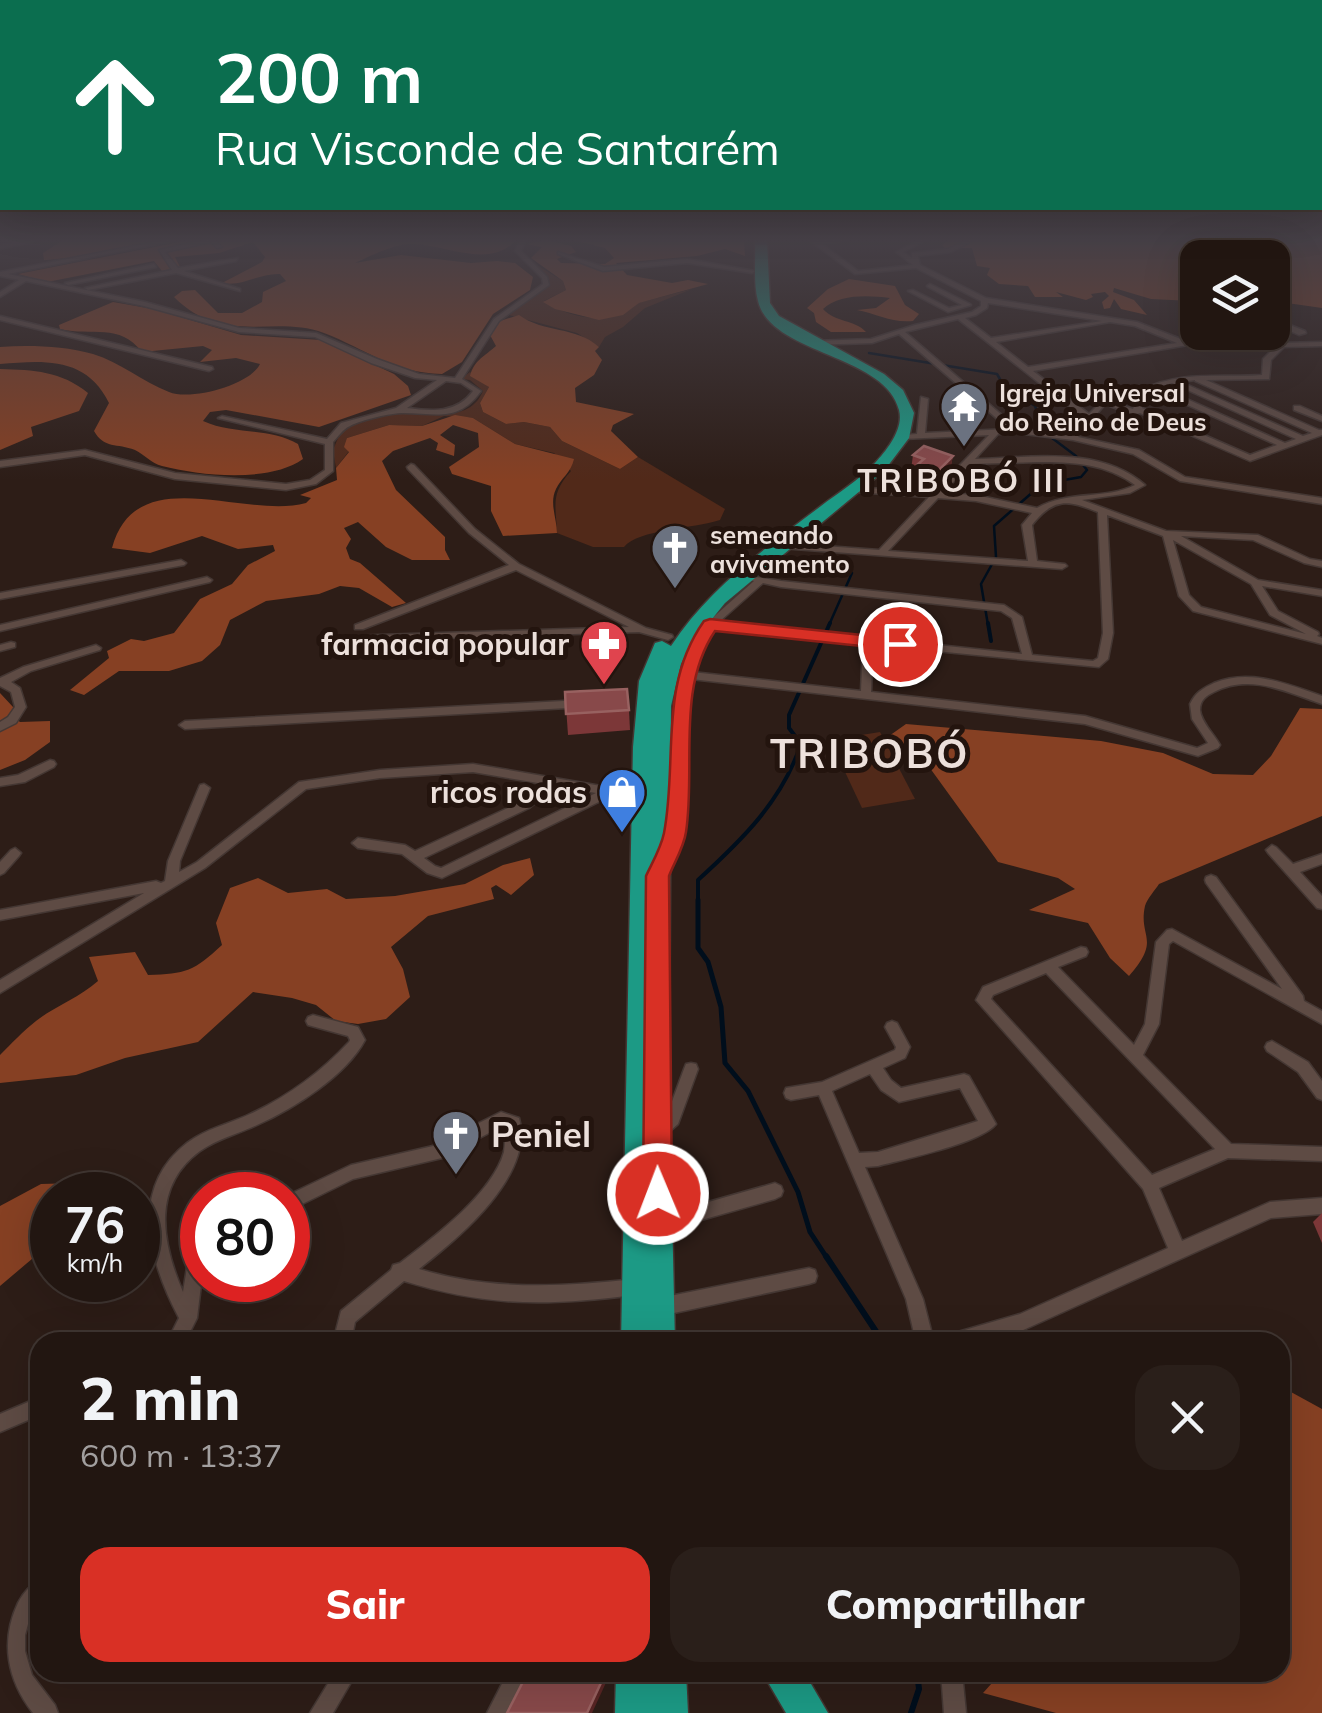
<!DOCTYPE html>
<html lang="pt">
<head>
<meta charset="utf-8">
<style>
	body { margin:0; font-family:Mulish,sans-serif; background:#2a1f1a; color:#f1f3f6; height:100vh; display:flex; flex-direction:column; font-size:38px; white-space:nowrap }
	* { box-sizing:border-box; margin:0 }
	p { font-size:32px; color:#a29f9f }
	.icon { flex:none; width:55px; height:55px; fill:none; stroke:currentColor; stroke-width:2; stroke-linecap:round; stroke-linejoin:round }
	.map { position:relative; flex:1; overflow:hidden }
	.details { position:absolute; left:30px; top:1332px; width:1260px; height:350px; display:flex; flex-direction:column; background:#221611; border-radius:30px; box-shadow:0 10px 40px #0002,0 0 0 2px #3f3531 }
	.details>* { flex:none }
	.banner { position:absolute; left:0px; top:0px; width:1322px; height:210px; box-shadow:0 10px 40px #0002,0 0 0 2px #3f3531; background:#0b6e4f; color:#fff; overflow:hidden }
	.tools { position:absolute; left:1180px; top:240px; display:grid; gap:20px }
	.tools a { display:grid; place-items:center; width:110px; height:110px; border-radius:20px; background:#221611; box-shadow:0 10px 40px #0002,0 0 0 2px #3f3531; font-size:50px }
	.speed { position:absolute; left:30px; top:1172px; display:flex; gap:20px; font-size:50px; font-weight:700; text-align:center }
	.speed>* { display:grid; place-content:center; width:130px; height:130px; border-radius:50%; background:#221611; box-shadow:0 10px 40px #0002,0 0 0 2px #3f3531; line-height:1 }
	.speed small { font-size:25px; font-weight:400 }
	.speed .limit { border:15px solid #d22; background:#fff; color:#111 }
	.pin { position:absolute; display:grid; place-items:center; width:85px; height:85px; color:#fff; margin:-42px; border:5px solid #fff; border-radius:50%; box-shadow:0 2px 10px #0007 }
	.me { position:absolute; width:110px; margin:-55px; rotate:359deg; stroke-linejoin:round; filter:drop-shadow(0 0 8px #0008) }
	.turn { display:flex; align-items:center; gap:35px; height:210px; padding:0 50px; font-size:45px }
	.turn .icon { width:130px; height:130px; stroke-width:2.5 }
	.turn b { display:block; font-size:70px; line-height:85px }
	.round { display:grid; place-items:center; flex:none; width:105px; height:105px; border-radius:30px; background:#2a1f1a }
	.overview { display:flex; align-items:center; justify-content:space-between; height:170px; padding:0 50px }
	h1 { font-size:60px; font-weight:800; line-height:75px }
	.cta { display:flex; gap:20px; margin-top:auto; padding:20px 50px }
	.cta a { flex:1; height:115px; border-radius:30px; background:#d93025; color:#fff; font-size:40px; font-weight:800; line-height:115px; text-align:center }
	.cta a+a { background:#2a1f1a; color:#f1f3f6 }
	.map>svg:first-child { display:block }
	.green { fill:#512919 }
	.forest { fill:#864023 }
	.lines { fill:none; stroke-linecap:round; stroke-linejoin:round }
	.stream-far3 { stroke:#000e1c; stroke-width:2.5 }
	.stream-far2 { stroke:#000e1c; stroke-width:4 }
	.stream-far1 { stroke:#000e1c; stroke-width:5 }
	.stream { stroke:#000e1c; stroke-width:6 }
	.minor-casing { stroke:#443733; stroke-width:3 }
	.trunk-casing { stroke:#443733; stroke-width:3 }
	.minor { fill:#5e4b44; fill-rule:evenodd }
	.trunk { fill:#1c9a85; fill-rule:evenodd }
	.wall { fill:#7c3738 }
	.shaded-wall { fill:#582524 }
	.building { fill:#88494a; stroke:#986160; stroke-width:2.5 }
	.route { fill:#d93025; stroke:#8d1f18; stroke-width:2.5 }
	.labels { text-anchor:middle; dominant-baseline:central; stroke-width:10; stroke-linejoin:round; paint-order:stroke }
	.far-poi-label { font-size:25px; font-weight:bold; fill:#ece0db; stroke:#23140e; text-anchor:start }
	.poi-label { font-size:30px; font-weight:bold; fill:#ece0db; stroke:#23140e; text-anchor:end }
	.far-district-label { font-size:32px; font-weight:bold; letter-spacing:2.5px; fill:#ece0db; stroke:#23140e }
	.near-poi-label { font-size:35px; font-weight:bold; fill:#ece0db; stroke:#23140e; text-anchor:start }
	.district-label { font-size:40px; font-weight:bold; letter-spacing:2.5px; fill:#ece0db; stroke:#23140e }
</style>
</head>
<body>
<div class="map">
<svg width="1322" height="1713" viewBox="0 0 1322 1713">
	<rect width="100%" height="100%" fill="#2d1d17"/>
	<g class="green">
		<path d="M535,264L563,281L566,290L544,301C569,319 615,327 638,303L692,289L645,308L623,327L605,337L599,347L577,333L505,314L550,284Z"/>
		<path d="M470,372L489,387L480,403L483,412L506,424L524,422L550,427L562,441L620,469L638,457L725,509L720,520C693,529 639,529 624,547H593L557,533C556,505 550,494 571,471L554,453L515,444L473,418L444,416L422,426L389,425L347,438L349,451L336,468L333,450L343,426C361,420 378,415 397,413C426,411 469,425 483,391L470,380L461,379Z"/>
		<polygon points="880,732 915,799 862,808 830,740"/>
	</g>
	<g class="forest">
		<polygon points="63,240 157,240 81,257 44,260 43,253"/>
		<path d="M190,240H516C488,271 442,242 409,244C392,245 370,256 355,263L401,255L471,263L497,261L515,263L533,277L530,290L493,314L462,362L442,374C393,373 366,349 324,333C273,314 224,347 174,297L182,291L195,290L218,313H242L262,302L263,292L286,281L280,274C259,273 242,287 222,283L262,262L265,257L253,242L219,253L175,257L180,267L162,271L154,261L47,282L18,274Z"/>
		<polygon points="547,240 571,246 576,252 557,259 561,263 605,264 614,258 605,248 573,240 744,240 745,256 725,249 697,256 616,263 627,275 672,283 688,280 708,284 639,303 623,315 599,320 555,309 543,302 566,290 563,281 531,258 542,247 526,244"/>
		<polygon points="949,240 1322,240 1322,308 1273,301 1272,258 1198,258 1197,306 1192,301 1151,299 1114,288 1113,292 1134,300 1147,315 1121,309 1114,299 1110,308 1104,309 1102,302 1109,296 1105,292 1091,294 1093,297 1086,300 1056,292 1063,297 1035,297 1028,286 999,284 987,275 990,268 977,266 972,248 945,248 942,245"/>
		<path d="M849,279L895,286L905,305L919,314L913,321C891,323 878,314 857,310L876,308L890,298C868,295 838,294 823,309C836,323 854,319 866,332H831L816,322L814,313L807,308L828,289Z"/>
		<path d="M113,302L153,309L241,335L321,340L394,374L408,386L411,395L319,427L226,410L210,412L203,421C233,435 268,427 298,444L303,459C269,483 201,476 162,466C151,463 145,455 135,450C117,443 104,449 94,431L109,403C87,357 45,360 0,364V347C31,345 63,346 93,354C120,362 143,382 169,392C191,401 250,385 260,364L236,358L200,362L212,350L203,346L142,352C119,322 93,337 60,329L59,325Z"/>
		<path d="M519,315C543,333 576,326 599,347L595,351L602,360L594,375L575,388L576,402L634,414L613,425L611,431L638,457L620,469L562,441L550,427L524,422L506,424L483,412L480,403L489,387L470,376C474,360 485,356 496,346L490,335L500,321Z"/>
		<path d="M0,369C34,370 61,371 88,393L79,411L31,427L33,436L0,450Z"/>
		<path d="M455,415L473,418L515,444L574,459C571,473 561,478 556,489C549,503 557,519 557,533L503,536L491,511V486L452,474L449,467L479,447L478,433L453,425L440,435L455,445L454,456L436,450L438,443L430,438L393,451L382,461L396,490L445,537V550L450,560H412L386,547L358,522L344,528L351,539L346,548L350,559L360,563L406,603L392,607L359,588L340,586L319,594L266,601L230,620L220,645L202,661L169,671H119L84,695L70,690L109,658L107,651L131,639L144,641L174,633L200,599L232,584L248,565L275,551L273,545L238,549L202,536L150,553L112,548C136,459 244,520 306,503L311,498L300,495L337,480L336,468L349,452L344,447L347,438L389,425L422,426Z"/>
		<polygon points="0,693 13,707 13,716 20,722 50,721 50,742 25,760 0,770"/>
		<path d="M1300,708L1322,709V816L1159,884C1155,890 1147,899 1145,906C1138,938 1162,938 1129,976L1110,958L1088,923L1029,910L1075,889L1058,878L998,862L927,764L889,736L906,724L1101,741L1163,753L1213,774L1253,775L1271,756Z"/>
		<path d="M530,858L534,875L511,895L496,885L491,888L494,899L428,916L391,947L403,969L410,997L386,1019L358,1024L336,1021L316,1005L292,998L253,992L198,1042L125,1058L76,1075L0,1083V1055C11,1044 23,1031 36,1021C55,1006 79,998 98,981L89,957L135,952L148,975C186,974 194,971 222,945L216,923L230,888L258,878L288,893L327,889L346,899L395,896L465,884L503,865Z"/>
		<polygon points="77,1183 81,1195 52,1195 52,1242 0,1286 0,1206 41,1184"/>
		<polygon points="1280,1386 1322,1409 1322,1713 1056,1713 983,1693 1001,1673 1280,1672"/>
	</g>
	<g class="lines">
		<g class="stream-far3">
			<polyline points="869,353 997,374 1004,386 1035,406 1044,432 1076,456 1087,470 1081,477 1042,484 994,526 996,557 981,584 988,625"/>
			<polyline points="829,625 852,573"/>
		</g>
		<g class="stream-far2">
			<polyline points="988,623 991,641"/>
			<path d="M698,902V880C742,840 782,801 801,744L789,728V715L830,623"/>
		</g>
		<polyline class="stream-far1" points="698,900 698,948 708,962 721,1007 725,1063 748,1091 798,1192 810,1232 827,1258"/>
		<g class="stream">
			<polyline points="826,1256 883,1342"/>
			<polyline points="911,1713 919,1689 917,1672"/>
		</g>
		<g class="minor-casing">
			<g id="minor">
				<polygon points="28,240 40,240 0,249 0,245"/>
				<path d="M165,240H177L8,274L145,302L239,328L316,333L377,359L419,374L455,378L494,319L543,284L542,278L515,251L520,240H526L521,251L547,277L549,285L499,321L462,379L481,391C458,423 437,413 403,413C391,413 361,420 350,426C343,429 338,437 333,442V471L316,484L286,490L175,479L85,455L0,467V461L85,450L175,473L286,484L310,480L325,470V444L218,418L222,416L327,439L341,423L396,408L437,380L415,378L371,363L315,337L239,332L144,306L26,281L0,297V292L19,280L0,276V272ZM446,381L461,383L473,391C456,414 432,411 407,408Z"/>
				<polygon points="204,240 215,240 222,247 217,248 211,242 165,252 178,268 238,258 236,261 184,271 240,289 240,291 176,273 88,290 85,288 172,270 159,250"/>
				<path d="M809,240H849L822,244L858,271L913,265L896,252L919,240H926L903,252L912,258V253L948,249L967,240H974L951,252L918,256L920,265L986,298L1137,322L1186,341L1213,332H1224L1194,344L1033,371L1089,414L1104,399L1133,409L1141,390C1183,370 1218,378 1262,375L1263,359L1279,343L1322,342V346L1284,347L1271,360L1269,379L1206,380L1319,430H1322V435L1250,461L1140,413L1133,415L1105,404L1078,437L1139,450L1185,477L1322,498V504L1180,481L1133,454L1073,440L1016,433L998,434L975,459C1031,458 1099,445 1145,485L1130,493L1082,500L1166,531L1258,535L1310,559L1322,561V567L1304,563L1253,540L1181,536L1258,580L1322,590V596L1262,586L1278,611L1318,632L1319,634L1317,636L1322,638V644L1193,611L1179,596L1163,536L1107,515L1113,633L1108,659L1099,667L873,645L871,692L1085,716L1197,748L1208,743L1192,719L1190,704C1195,693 1203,688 1214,683C1250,668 1287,684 1322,696V704C1286,692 1250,673 1214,692C1206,696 1200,700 1200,710C1201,722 1214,734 1220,745L1218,748L1198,756L1085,724L691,679L684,735L681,835L679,838H671L669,835L672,735L680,678L667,676L662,673L667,670L682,671L694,641L704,627L693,625L692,623L697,620L709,621L754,581L744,579V575L781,581L1004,605L1022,617L1032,655L1093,661L1098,658L1103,633L1098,512C1068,500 1054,497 1032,525L1037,561L1065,564L1067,566L1062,569L781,548V544L784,543L879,550L929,497L854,492L850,489L851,487L934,492L989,435L903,439V435L917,434L921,397L928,399L925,433L1009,429L899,334L872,343L810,345V341H813L871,339L915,325L972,312L981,306V301L916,268L855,274ZM988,303L1102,321L991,338L965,318L976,315L987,308ZM958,319L1085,419L1071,435L1018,429L905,332ZM1110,322L1135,326L1177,343L1028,367L996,342ZM1195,380V381L1312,433L1303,436L1181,382ZM1172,383L1296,439L1285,443L1160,387ZM1154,390L1277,445L1250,455L1142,408L1147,393ZM1037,462C1072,462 1105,463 1135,485C1105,500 1068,490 1037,508L976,495L943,493L970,464ZM938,498L976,501L1032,513L1022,525L1028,561L888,551ZM1173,540L1251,584L1270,615L1306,634L1201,607L1189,595ZM763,583L781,587L1001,611L1012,618L1022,654L719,622ZM714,628L863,644L861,691L692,672L704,641Z"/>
				<polygon points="558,252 604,267 687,259 755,271 752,273 687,263 603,271 558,254"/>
				<polygon points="154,264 156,267 68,285 65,283"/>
				<polygon points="930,284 970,304 971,305 948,312 908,291 913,290 949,308 962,305 928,287 927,286"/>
				<polygon points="0,316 212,367 213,369 209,371 0,320"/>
				<polygon points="1272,318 1305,331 1306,333 1299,335 1272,323"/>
				<polygon points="1294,406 1300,406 1322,416 1322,421 1294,410"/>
				<polygon points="411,464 414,465 475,529 519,564 646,628 672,635 673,637 668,640 639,632 346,641 345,639 350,636 629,627 516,570 363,629 355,629 355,625 509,565 469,533 408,469 407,467"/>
				<polygon points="181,560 186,563 184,565 0,599 0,593"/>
				<polygon points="207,577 212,580 210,582 0,631 0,625"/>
				<polygon points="11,642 15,643 15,647 0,651 0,645"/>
				<polygon points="96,645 101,648 100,650 31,671 11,682 20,688 26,707 16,723 0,731 0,722 8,717 15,707 11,692 0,686 0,678 23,667"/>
				<polygon points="582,700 587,704 586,707 185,729 179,725 185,721"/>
				<polygon points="50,760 54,761 56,764 54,767 25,782 0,786 0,778 18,775"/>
				<path d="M473,764L642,793L648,797L642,801L611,796L442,878L427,873L402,854L358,848L352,843L358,838L405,845L415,851L521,802L544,784L473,772L380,778L306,789L205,868L0,993V980L144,893L0,920V910L156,881L161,883L165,881L168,861L200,785L204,784L210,788L180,861L179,872L197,862L299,782L380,770ZM556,786L596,793L441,868L435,866L424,858L529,808Z"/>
				<polygon points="1272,845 1276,847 1293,864 1322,854 1322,864 1300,872 1322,896 1322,909 1317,908 1268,853 1266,850"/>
				<polygon points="15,848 21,853 19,856 4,873 0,875 0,862 11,850"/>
				<path d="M1211,875L1216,877L1303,996L1304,1001L1322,1011V1024L1173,941L1169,944L1159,1024L1143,1055L1231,1144L1322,1147V1161L1228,1158L1159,1188L1182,1241L1270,1202L1322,1198V1214L1271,1218L1021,1331L979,1342H941L944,1336L1020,1314L1168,1248L1143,1189L976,1000L983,987L1081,947L1086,948L1088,952L1086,956L1058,967L1134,1045L1145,1024L1156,942L1167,930L1172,929L1282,989L1206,883L1205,880L1206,877ZM1046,973L1215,1149L1152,1175L991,999L993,995Z"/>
				<path d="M313,1015L358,1027L365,1040C346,1076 293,1109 257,1125C238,1134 217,1139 200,1151C151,1187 162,1243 183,1292L194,1224L196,1218L202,1216V1277L197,1318L185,1342H167L179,1318C149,1261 128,1189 187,1143C205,1129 229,1124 250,1114C287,1097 321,1072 349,1042L350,1040L348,1036L308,1025L306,1021L308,1017Z"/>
				<path d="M892,1021L897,1023L910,1047L905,1058L883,1068L891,1080L901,1088L964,1074L969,1076L996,1124C981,1143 905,1159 878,1166L865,1167L923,1299L934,1342H916L906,1299L819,1095L791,1100L786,1098L784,1093L786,1088L822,1082L895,1050L896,1047L885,1027L887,1023ZM870,1074L881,1090L899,1102L960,1088L978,1121L878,1152L859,1153L832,1091Z"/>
				<polygon points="1272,1041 1308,1062 1322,1081 1322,1100 1317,1098 1298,1072 1267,1051 1265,1047 1267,1043"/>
				<polygon points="691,1063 696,1064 698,1069 678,1124 663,1137 658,1139 653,1137 650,1132 653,1127 667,1115 684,1069 686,1064"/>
				<path d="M501,1112L519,1118C535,1175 459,1238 419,1269C491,1291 562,1287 635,1279L641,1281L643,1287L641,1293L635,1295C548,1306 488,1307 404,1281L355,1322L351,1342H333L341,1311L391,1270L393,1265L400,1263C434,1237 492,1194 504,1152C505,1144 505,1135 506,1127L502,1126L442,1158L353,1179L288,1211V1195L351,1165L433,1146Z"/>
				<polygon points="775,1183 781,1186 783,1191 781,1196 775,1199 659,1232 653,1230 651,1224 653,1218 659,1216"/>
				<polygon points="809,1268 815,1270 817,1276 815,1282 809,1284 660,1316 654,1313 651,1307 654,1301 660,1298"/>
				<polygon points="40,1397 40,1415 0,1432 0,1414"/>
				<path d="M40,1581V1606L28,1624L25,1635V1651L32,1675L55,1705L58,1713H33C7,1680 0,1641 18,1603C23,1593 30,1585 40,1581Z"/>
				<polygon points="335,1672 357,1672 333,1713 310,1713"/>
				<polygon points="508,1672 529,1672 509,1713 487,1713"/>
				<polygon points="941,1672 962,1672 966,1713 944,1713"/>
			</g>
		</g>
		<g class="trunk-casing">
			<g id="trunk">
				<path d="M755,240H767L770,303L779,316L884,374L903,390L914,413L909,438L884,471L725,603L690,646L681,664L671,706L669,1080L675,1342H621L633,747L639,681L655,643L662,641L671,646C708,589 767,547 821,506C838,493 859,480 875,463C887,450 904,429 899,410C885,354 771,355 758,301C753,283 756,259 755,240Z"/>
				<polygon points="616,1672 686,1672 688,1713 615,1713"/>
				<polygon points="762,1672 804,1672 828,1713 786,1713"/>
			</g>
		</g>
		<use href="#minor" class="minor"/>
		<use href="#trunk" class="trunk"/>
	</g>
	<g class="wall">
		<polygon points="913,455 953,456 950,470 935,485 915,478 917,472 911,470"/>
		<polygon points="565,692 629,710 630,730 568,735"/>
		<polygon points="1322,1213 1322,1243 1313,1222"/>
	</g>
	<g class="shaded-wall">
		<polygon points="953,456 950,470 935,485 938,471"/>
		<polygon points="606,1672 610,1674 592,1713 587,1713"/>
	</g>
	<g class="building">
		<polygon points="924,446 953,456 938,471 918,464 924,459 913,455"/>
		<polygon points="627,689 629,710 566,714 565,692"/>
		<polygon points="528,1672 606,1672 587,1713 507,1713"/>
	</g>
	<linearGradient id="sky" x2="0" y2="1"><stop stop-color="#19100d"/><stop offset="0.5" stop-color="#464047"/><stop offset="1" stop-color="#464047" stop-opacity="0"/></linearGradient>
	<rect width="1322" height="480" fill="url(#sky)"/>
	<path class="route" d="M710,619L900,639L909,644L900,650L715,631C676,689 696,767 686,832C684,847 674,863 669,876L672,1194L668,1204L658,1208L647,1204L643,1194L646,876C652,863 661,848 664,833C678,760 658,686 704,621Z"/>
	<defs>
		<g id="temple-pin" transform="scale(2.5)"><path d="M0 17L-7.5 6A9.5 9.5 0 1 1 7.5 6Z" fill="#6b7280" stroke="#23140e"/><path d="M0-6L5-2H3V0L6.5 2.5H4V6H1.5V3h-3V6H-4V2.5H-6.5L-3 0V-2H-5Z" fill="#fff"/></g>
		<g id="church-pin" transform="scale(2.5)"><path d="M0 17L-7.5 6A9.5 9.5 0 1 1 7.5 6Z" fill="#6b7280" stroke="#23140e"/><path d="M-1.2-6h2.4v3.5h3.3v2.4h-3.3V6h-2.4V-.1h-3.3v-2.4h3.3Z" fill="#fff"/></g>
		<g id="pharmacy-pin" transform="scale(2.5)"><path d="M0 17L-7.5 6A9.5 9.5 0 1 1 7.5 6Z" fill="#e0444e" stroke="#23140e"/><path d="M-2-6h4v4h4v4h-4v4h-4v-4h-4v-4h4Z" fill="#fff"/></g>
		<g id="shop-pin" transform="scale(2.5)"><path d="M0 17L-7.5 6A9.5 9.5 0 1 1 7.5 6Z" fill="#3f7fe0" stroke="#23140e"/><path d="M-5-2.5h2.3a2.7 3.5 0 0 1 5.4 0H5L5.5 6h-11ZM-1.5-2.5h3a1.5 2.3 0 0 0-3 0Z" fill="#fff"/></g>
	</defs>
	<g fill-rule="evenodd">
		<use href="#temple-pin" x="964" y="406"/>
		<use href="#church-pin" x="675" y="548"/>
		<use href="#pharmacy-pin" x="604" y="644"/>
		<use href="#shop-pin" x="622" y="792"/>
		<use href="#church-pin" x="456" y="1134"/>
	</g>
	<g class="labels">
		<g class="far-poi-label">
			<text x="999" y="392">Igreja Universal<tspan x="999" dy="29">do Reino de Deus</tspan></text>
			<text x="710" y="534">semeando<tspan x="710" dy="29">avivamento</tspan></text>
		</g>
		<g class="poi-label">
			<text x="569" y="644">farmacia popular</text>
			<text x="587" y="792">ricos rodas</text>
		</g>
		<g class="far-district-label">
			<text x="962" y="480">TRIBOBÓ III</text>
		</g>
		<g class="near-poi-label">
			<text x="491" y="1134">Peniel</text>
		</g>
		<g class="district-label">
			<text x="870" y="753">TRIBOBÓ</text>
		</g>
	</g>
</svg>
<div class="tools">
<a><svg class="icon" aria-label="layers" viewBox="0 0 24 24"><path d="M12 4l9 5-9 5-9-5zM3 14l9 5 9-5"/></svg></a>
</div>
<div class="speed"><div>76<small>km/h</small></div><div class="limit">80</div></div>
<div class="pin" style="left:900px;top:644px;background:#d93025"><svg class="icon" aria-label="arrive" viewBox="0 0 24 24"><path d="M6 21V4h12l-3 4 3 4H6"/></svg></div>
<svg class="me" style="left:658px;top:1194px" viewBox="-20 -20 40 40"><circle r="17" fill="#d93025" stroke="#fff" stroke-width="3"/><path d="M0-11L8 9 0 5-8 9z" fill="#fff"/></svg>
<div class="banner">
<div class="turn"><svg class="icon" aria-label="ahead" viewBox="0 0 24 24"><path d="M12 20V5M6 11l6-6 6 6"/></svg><div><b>200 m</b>Rua Visconde de Santarém</div></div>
</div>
<section class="details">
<div class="overview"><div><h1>2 min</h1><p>600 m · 13:37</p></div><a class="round"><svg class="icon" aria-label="close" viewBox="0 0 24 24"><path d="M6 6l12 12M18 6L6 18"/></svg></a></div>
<div class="cta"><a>Sair</a><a>Compartilhar</a></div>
</section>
</div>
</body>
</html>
